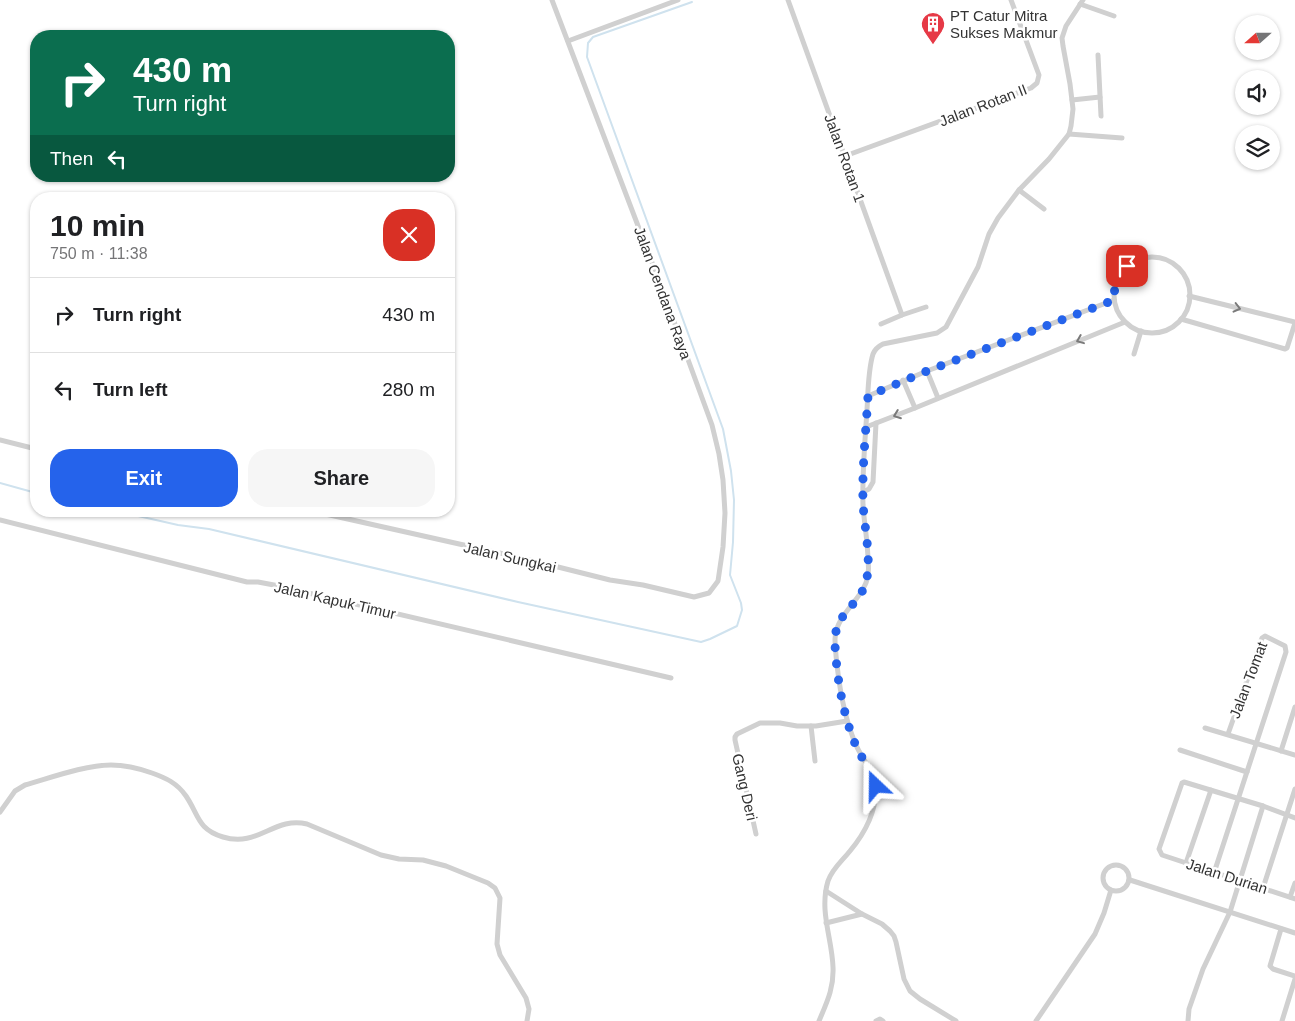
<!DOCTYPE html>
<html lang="en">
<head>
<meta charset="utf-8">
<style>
	body { margin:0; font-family:Helvetica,sans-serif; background:#f6f6f6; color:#202124; height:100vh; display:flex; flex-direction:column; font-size:19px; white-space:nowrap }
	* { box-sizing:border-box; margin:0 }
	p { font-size:16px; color:#757577 }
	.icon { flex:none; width:28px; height:28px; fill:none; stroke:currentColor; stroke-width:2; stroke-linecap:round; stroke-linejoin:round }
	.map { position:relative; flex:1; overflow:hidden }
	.drawer { position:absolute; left:30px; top:192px; width:425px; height:325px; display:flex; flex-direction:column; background:#fff; border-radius:20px; box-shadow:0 1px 4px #0004 }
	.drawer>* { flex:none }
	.guide { position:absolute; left:30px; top:30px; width:425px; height:152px; border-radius:20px; box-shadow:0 1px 4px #0004; background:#0b6e4f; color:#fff; overflow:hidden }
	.needle { width:32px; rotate:249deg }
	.controls { position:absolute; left:1235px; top:15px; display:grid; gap:10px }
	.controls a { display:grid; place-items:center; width:45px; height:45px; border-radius:50%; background:#fff; box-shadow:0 1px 4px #0004; font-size:25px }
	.pin { position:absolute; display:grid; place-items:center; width:42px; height:42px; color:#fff; margin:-21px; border-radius:10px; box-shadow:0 2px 8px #0006 }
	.me { position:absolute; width:55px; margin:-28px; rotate:337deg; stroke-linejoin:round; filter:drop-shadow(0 0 4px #0008) }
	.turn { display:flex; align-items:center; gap:18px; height:105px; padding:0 20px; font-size:22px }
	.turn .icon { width:65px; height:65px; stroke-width:2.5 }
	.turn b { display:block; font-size:35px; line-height:42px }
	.then { display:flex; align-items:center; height:48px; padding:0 20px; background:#0003; gap:10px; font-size:19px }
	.round { display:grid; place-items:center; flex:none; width:52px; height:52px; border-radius:20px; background:#f6f6f6 }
	.headline { display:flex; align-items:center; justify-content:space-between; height:85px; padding:0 20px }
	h1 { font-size:30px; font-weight:700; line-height:38px }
	.cta { display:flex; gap:10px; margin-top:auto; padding:10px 20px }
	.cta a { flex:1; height:58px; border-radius:20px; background:#2563eb; color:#fff; font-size:20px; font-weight:700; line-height:58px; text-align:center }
	.cta a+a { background:#f6f6f6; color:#202124 }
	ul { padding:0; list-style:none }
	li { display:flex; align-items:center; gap:15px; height:75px; padding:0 20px; border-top:1px solid #e0e0e0 }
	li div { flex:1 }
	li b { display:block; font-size:19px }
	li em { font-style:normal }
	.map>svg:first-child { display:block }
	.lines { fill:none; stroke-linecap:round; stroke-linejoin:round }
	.stream { stroke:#cfe2ee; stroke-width:2 }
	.street { stroke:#d0d0d0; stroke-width:5 }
	.oneway { stroke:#7a7a7a }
	.route { stroke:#2563eb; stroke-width:9; stroke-dasharray:0 16.2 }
	.labels { text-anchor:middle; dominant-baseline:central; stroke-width:5; stroke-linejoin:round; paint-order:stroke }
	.poi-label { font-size:15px; fill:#333; stroke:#fff; text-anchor:start }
	.street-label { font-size:15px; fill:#333; stroke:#fff }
</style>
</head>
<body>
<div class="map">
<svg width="1295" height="1021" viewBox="0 0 1295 1021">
	<rect width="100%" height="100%" fill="#fff"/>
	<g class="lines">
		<g class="stream">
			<polyline points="0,483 36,493"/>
			<polyline points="116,511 178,525 209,529 518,602 701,642 710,639 737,626 742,610 741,603 730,575 733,542 734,500 731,471 723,429 587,57 588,43 593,37 692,2"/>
		</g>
		<g class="street">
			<polyline points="788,0 902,315"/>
			<polyline points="1080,4 1114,16"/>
			<polyline points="568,41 678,0"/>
			<polyline points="1098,55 1101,116"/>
			<polyline points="1072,100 1100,97"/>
			<polyline points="1069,134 1122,138"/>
			<polyline points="845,156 1031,88 1037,83 1039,75 1011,0"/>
			<polyline points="1019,190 1044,209"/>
			<circle cx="1152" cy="295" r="38"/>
			<polyline points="1189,296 1295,322"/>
			<polyline points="1181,319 1285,349 1287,348 1295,323"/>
			<polyline points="881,324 902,315 926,307"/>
			<polyline points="1134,354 1141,331"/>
			<polyline points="927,371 938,398"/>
			<polyline points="903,380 915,408"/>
			<polyline points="868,396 927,371 1114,300"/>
			<polyline points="866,427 915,408 1125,322"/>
			<polyline points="0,440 36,449"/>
			<polyline points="863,492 869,489 873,482 876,423"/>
			<polyline points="312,511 522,558 610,580 643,585 694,597 709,593 718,581 723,547 725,513 723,480 719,454 712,425 664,294 552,0"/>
			<polyline points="0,520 247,582 258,582 274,585 671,678"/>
			<polyline points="811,726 815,761"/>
			<polyline points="1205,728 1295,755"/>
			<polyline points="1180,750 1247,772"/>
			<polyline points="1281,751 1295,707"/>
			<path d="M0,812L15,791L25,785C50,778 85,765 111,765C125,765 138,768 152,773C166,778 177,783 186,796C199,815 197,829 223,837C258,848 274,816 307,824L381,855L399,859L423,860L446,866L488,883L495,888L500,898L497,944L500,955L526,998L529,1009L527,1021"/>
			<polyline points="1295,818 1263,806 1184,782 1182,783 1159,849 1162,855 1295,899"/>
			<polyline points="756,834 735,740 735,737 737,734 760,723 780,723 797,726 816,726 847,721"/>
			<polyline points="1186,863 1211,790"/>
			<circle cx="1116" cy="878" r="13"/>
			<polyline points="1214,873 1286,652 1285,646 1265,636 1262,638 1228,734"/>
			<polyline points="1130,880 1295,933"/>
			<polyline points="1263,888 1295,789"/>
			<polyline points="826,891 862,914 882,924 890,931 894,936 896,942 904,979 910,991 920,999 956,1021"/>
			<polyline points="1290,897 1295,883"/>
			<polyline points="826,923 862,914"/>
			<polyline points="1281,929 1270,966 1273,969 1295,976"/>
			<path d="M819,1021C827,1002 834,988 833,967C832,938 819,911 828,881C832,869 842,861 850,851C865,833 878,809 875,786C874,771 862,759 856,745C845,720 840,692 837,665C836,656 835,647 835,639C836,617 855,605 864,587C868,580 869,569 868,561C868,542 864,523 863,505C862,473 865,442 867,410C868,393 868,370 873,354C875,349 879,346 883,344L937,333L946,327L978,267L989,234L998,218L1019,190L1049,159L1069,134L1071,126L1073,109L1070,84L1063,46L1062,38L1066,26L1083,0"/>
			<polyline points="876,1021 880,1019 883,1021"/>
			<polyline points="1036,1021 1095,934 1104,913 1111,890"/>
			<polyline points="1188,1021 1189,1009 1203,969 1230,912 1263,806"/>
			<polyline points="1282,1021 1295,979"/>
		</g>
	</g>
	<defs><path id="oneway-chevron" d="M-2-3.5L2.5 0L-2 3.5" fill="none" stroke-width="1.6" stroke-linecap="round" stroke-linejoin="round" transform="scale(1.25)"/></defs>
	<g class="oneway">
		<use href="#oneway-chevron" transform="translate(1237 308) rotate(14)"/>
		<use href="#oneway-chevron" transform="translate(1080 340) rotate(158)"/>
		<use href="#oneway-chevron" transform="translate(897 415) rotate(159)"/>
	</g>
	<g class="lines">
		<path class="route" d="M876,786C873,771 862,760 856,746C843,715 837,679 835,645C833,613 859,607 866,582C872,559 864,527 863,502C862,467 866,431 868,396L927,371L1114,300C1114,286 1117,276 1127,266"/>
	</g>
	<defs>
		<g id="building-pin" transform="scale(1.25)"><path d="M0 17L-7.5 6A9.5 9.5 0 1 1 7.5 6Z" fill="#e63946" stroke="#fff"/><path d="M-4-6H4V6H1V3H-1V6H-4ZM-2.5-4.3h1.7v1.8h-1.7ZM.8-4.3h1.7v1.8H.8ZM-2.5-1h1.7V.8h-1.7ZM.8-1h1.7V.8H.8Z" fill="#fff"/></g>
	</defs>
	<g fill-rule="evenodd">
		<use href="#building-pin" x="933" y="24"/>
	</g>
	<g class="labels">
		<g class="poi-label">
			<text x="950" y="15">PT Catur Mitra<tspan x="950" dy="17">Sukses Makmur</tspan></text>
		</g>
		<g class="street-label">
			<text transform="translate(983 105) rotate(-21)">Jalan Rotan II</text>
			<text transform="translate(845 158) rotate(70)">Jalan Rotan 1</text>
			<text transform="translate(663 293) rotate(70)">Jalan Cendana Raya</text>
			<text transform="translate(510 557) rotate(13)">Jalan Sungkai</text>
			<text transform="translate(335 600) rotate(13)">Jalan Kapuk Timur</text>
			<text transform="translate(1248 680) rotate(-69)">Jalan Tomat</text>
			<text transform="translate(745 787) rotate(77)">Gang Deri</text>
			<text transform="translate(1227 876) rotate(18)">Jalan Durian</text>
		</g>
	</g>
</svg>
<div class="controls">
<a><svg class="needle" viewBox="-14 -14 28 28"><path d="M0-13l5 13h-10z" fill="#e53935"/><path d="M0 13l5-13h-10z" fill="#757577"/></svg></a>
<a><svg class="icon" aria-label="sound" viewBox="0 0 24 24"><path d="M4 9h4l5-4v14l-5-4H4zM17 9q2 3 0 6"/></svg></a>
<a><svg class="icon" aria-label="layers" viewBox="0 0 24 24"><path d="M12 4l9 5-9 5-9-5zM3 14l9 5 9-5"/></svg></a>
</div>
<div class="pin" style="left:1127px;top:266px;background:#d93025"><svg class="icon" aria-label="arrive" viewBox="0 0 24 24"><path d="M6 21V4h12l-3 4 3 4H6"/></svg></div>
<svg class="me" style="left:876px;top:786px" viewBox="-20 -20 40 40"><path d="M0-17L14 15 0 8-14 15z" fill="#2563eb" stroke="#fff" stroke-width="4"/></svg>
<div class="guide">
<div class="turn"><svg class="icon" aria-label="right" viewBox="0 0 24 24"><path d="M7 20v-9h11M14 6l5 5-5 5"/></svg><div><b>430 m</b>Turn right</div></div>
<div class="then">Then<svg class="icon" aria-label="left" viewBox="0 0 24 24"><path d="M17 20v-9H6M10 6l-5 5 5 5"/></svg></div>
</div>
<section class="drawer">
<div class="headline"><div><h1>10 min</h1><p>750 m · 11:38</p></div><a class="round" style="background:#d93025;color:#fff"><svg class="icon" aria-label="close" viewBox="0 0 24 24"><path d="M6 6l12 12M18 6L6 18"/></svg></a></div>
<ul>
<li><svg class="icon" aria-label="right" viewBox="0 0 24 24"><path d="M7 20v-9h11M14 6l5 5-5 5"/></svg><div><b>Turn right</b></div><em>430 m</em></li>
<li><svg class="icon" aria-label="left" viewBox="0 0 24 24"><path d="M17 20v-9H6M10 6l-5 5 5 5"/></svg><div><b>Turn left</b></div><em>280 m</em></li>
</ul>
<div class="cta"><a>Exit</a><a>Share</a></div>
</section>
</div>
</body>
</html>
